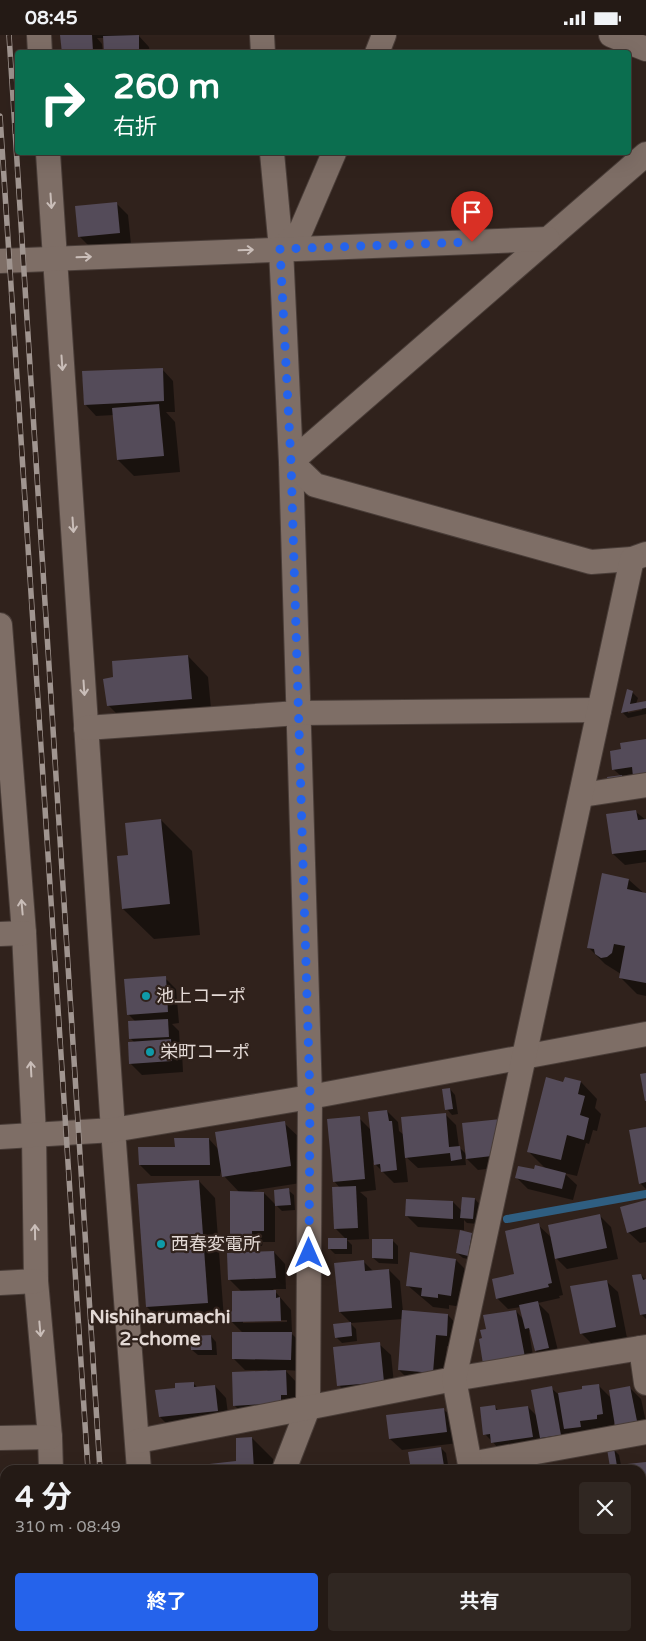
<!DOCTYPE html>
<html lang="ja">
<head>
<meta charset="utf-8">
<style>
	body { margin:0; font-family:"Varela Round","Noto Sans JP",sans-serif; background:#302722; color:#f1f3f6; height:100vh; display:flex; flex-direction:column; font-size:19px; white-space:nowrap }
	* { box-sizing:border-box; margin:0 }
	p { font-size:16px; color:#a3a1a0 }
	.icon { flex:none; width:28px; height:28px; fill:none; stroke:currentColor; stroke-width:2; stroke-linecap:round; stroke-linejoin:round }
	.map { position:relative; flex:1; overflow:hidden }
	.sheet { position:absolute; left:0px; top:1430px; width:646px; height:176px; display:flex; flex-direction:column; background:#241a15; border-radius:15px 15px 0 0; box-shadow:0 5px 20px #0002,0 0 0 1px #413834 }
	.sheet>* { flex:none }
	.hud { position:absolute; left:15px; top:15px; width:616px; height:105px; border-radius:5px; box-shadow:0 5px 20px #0002,0 0 0 1px #413834; background:#0b6e4f; color:#fff; overflow:hidden }
	.pin { position:absolute; display:grid; place-items:center; width:42px; height:42px; color:#fff; margin:-51px -21px; border-radius:50% 50% 50% 0; rotate:-45deg; box-shadow:0 0 5px #0007 }
	.pin .icon { rotate:45deg }
	.me { position:absolute; width:55px; margin:-28px; rotate:0deg; stroke-linejoin:round; filter:drop-shadow(0 0 4px #0008) }
	.turn { display:flex; align-items:center; gap:18px; height:105px; padding:0 15px; font-size:22px }
	.turn .icon { width:65px; height:65px; stroke-width:2.5 }
	.turn b { display:block; font-size:35px; line-height:42px }
	.round { display:grid; place-items:center; flex:none; width:52px; height:52px; border-radius:5px; background:#302722 }
	.head { display:flex; align-items:center; justify-content:space-between; height:85px; padding:0 15px }
	h1 { font-size:30px; font-weight:700; line-height:38px }
	.primary-button { display:flex; gap:10px; margin-top:auto; padding:10px 15px }
	.primary-button a { flex:1; height:58px; border-radius:5px; background:#2563eb; color:#fff; font-size:20px; font-weight:700; line-height:58px; text-align:center }
	.primary-button a+a { background:#302722; color:#f1f3f6 }
	.status { display:flex; justify-content:space-between; align-items:center; height:35px; padding:0 25px; background:#241a15; direction:ltr }
	.status svg { height:14px; fill:currentColor }
	.map>svg:first-child { display:block }
	.shadow { fill:#0007; fill-rule:evenodd }
	.lines { fill:none; stroke-linecap:round; stroke-linejoin:round }
	.stream { stroke:#2f5e81; stroke-width:8 }
	.building { fill:#544b59 }
	.minor-casing { stroke:#493d38; stroke-width:26 }
	.minor { stroke:#7e6e66; stroke-width:24 }
	.rail-casing { stroke:#a09590; stroke-width:5.5 }
	.rail { stroke:#30221c; stroke-width:4; stroke-dasharray:11; stroke-linecap:butt }
	.oneway { stroke:#cabeb9 }
	.route { stroke:#2563eb; stroke-width:9; stroke-dasharray:0 16.2 }
	.culture-dot { fill:#0f9aa8; stroke:#30221c; stroke-width:2 }
	.labels { text-anchor:middle; dominant-baseline:central; stroke-width:4.5; stroke-linejoin:round; paint-order:stroke }
	.poi-label { font-size:18px; fill:#e3d9d5; stroke:#30221c; text-anchor:start }
	.neighbourhood-label { font-size:19px; font-weight:bold; fill:#e3d9d5; stroke:#30221c }
</style>
</head>
<body>
<div class="status"><b>08:45</b><svg viewBox="0 0 49 12"><path d="M0 12V9h3v3zM5 12V6h3v6zM10 12V3h3v9zM15 12V0h3v12zM26 1h20v11H26zM47 4h2v5h-2z"/></svg></div>
<div class="map">
<svg width="646" height="1606" viewBox="0 0 646 1606">
	<rect width="100%" height="100%" fill="#30221c"/>
	<g class="shadow">
		<polygon points="62,0 138,0 149,12 150,18 106,18 105,3 97,3 102,9 103,18 63,18"/>
		<polygon points="116,168 128,180 131,209 91,213 79,201"/>
		<polygon points="162,334 173,346 175,377 166,377 175,387 180,437 134,441 118,425 114,380 96,381 85,369"/>
		<polygon points="188,621 208,642 212,684 129,691 108,670"/>
		<path d="M632,657L638,663L636,669L646,667V679L628,683L622,677ZM642,673V675L628,678V675Z"/>
		<polygon points="646,706 646,752 627,746 613,734 622,715"/>
		<polygon points="636,777 646,785 646,827 625,830 613,819"/>
		<polygon points="161,785 192,816 200,900 154,904 123,874 129,821"/>
		<polygon points="603,840 629,845 646,860 646,961 637,959 620,942 621,939 605,929 588,912"/>
		<polygon points="165,943 176,954 179,988 172,989 179,996 180,1013 178,1013 182,1017 183,1037 142,1040 130,1028 134,1007 130,1003 135,986 128,979"/>
		<polygon points="581,1047 597,1064 595,1073 601,1079 597,1096 593,1095 589,1109 586,1108 577,1141 564,1138 577,1150 573,1165 528,1154 517,1143 534,1135 546,1134 528,1116 564,1048"/>
		<polygon points="450,1054 455,1060 458,1079 452,1080 447,1074"/>
		<polygon points="387,1076 398,1087 399,1096 404,1100 445,1079 456,1090 459,1112 467,1120 463,1089 503,1132 478,1135 465,1122 466,1130 418,1133 405,1121 408,1147 394,1148 373,1127 376,1155 360,1157 367,1163 369,1204 347,1205 352,1210 352,1219 335,1219 329,1213 346,1204 336,1194 340,1153 334,1146 359,1083 371,1095"/>
		<polygon points="284,1088 301,1104 307,1147 250,1156 264,1158 277,1171 288,1155 294,1160 295,1175 282,1176 275,1169 275,1207 263,1207 262,1211 242,1211 231,1199 240,1158 224,1141 222,1131 220,1141 151,1141 140,1130 176,1113 209,1104 219,1115"/>
		<polygon points="646,1093 646,1154 640,1148"/>
		<polygon points="199,1146 215,1163 224,1284 163,1288 147,1272"/>
		<polygon points="475,1164 480,1170 478,1189 467,1188 464,1185 464,1195 418,1192 407,1181 453,1167 462,1176"/>
		<polygon points="646,1167 646,1207 640,1208 628,1197"/>
		<polygon points="600,1181 611,1192 618,1224 567,1234 554,1221 563,1260 559,1261 560,1263 538,1268 549,1279 560,1324 547,1327 536,1316 531,1296 529,1296 535,1333 484,1304 487,1295 516,1276 523,1284 521,1272 508,1274 497,1263 516,1240 538,1190 552,1203"/>
		<polygon points="472,1199 477,1204 473,1225 463,1223 457,1218"/>
		<polygon points="392,1205 398,1211 398,1229 379,1228 373,1223"/>
		<path d="M274,1217L285,1229L286,1254H273L291,1275L292,1297H290L303,1310L302,1336L285,1335L297,1348L298,1370L246,1382L234,1370L268,1335H245L233,1323L243,1298L231,1286L242,1257L229,1244ZM243,1285H287V1287L243,1288Z"/>
		<polygon points="456,1225 467,1236 462,1272 449,1270 449,1274 433,1272 407,1250"/>
		<polygon points="363,1226 373,1236 389,1235 400,1246 403,1277 448,1280 459,1292 458,1312 447,1311 444,1349 410,1346 399,1335 403,1284 351,1288 340,1277"/>
		<polygon points="641,1240 646,1245 646,1284 641,1279"/>
		<polygon points="606,1246 618,1257 627,1303 592,1309 581,1298"/>
		<polygon points="350,1288 356,1294 357,1306 342,1308 336,1302"/>
		<polygon points="211,1301 216,1307 217,1320 198,1320 192,1315"/>
		<polygon points="379,1309 391,1320 395,1358 350,1362 339,1350"/>
		<polygon points="193,1348 198,1353 215,1351 226,1363 229,1387 171,1393 160,1382 177,1354"/>
		<polygon points="598,1350 611,1363 630,1353 641,1364 646,1387 628,1401 614,1387 614,1390 608,1391 608,1395 576,1405 569,1398 571,1411 552,1414 542,1404 543,1413 504,1419 485,1399 495,1372 499,1376 528,1372 537,1381 551,1353 558,1359 584,1355"/>
		<polygon points="443,1374 455,1385 458,1408 402,1415 390,1404"/>
		<polygon points="252,1403 273,1424 273,1435 159,1435 237,1427"/>
		<polygon points="441,1413 446,1418 449,1435 413,1435 410,1418"/>
		<polygon points="613,1414 619,1420 622,1435 615,1435 611,1431"/>
		<polygon points="646,1428 646,1470 644,1471 641,1468 641,1435 629,1435"/>
		<polygon points="0,1454 5,1454 5,1553 0,1504 5,1504 0,1499"/>
		<polygon points="641,1474 646,1474 646,1523 641,1502"/>
		<polygon points="641,1524 645,1546 641,1547"/>
		<polygon points="641,1560 646,1565 646,1606 605,1606 641,1601"/>
		<polygon points="171,1601 217,1601 217,1606 176,1606"/>
		<polygon points="306,1601 462,1601 462,1606 402,1606 402,1602 400,1606 391,1606 384,1602 387,1606 315,1606"/>
		<polygon points="467,1601 488,1601 488,1606 471,1606"/>
		<polygon points="523,1601 588,1601 588,1606 524,1606"/>
	</g>
	<g class="lines">
		<polyline class="stream" points="507,1184 646,1159"/>
	</g>
	<g class="building">
		<polygon points="60,0 92,0 93,16 62,18"/>
		<polygon points="139,0 139,18 104,18 103,1"/>
		<polygon points="117,167 120,198 78,202 75,171"/>
		<polygon points="163,333 164,366 84,370 82,336"/>
		<polygon points="159,369 164,421 117,425 112,373"/>
		<polygon points="188,620 192,664 107,671 103,644 113,642 112,626"/>
		<polygon points="627,654 633,656 630,669 646,666 646,673 621,678"/>
		<polygon points="646,704 646,740 633,742 632,732 612,735 610,716 621,714 620,708"/>
		<polygon points="622,740 623,747 608,749 607,742"/>
		<polygon points="636,775 638,785 646,784 646,815 612,819 606,779"/>
		<polygon points="161,784 170,869 122,874 117,821 128,820 125,788"/>
		<polygon points="602,838 629,844 627,854 646,858 646,948 619,943 625,911 614,909 612,918 607,922 601,923 595,919 594,914 587,913"/>
		<polygon points="166,941 168,977 127,980 124,944"/>
		<polygon points="168,984 169,1002 129,1004 128,986"/>
		<polygon points="171,1004 172,1026 129,1029 128,1007"/>
		<polygon points="646,1038 646,1066 645,1066 640,1039"/>
		<polygon points="546,1042 563,1047 565,1042 581,1046 578,1059 585,1061 580,1080 589,1083 584,1105 567,1100 561,1125 527,1117"/>
		<polygon points="450,1053 453,1074 445,1075 442,1054"/>
		<polygon points="387,1075 389,1086 392,1086 397,1135 381,1137 380,1129 374,1130 368,1077"/>
		<polygon points="446,1078 449,1112 460,1111 462,1124 451,1126 450,1118 405,1123 401,1082"/>
		<polygon points="360,1081 365,1144 333,1147 327,1084"/>
		<polygon points="501,1084 492,1121 466,1124 462,1088"/>
		<polygon points="285,1086 291,1131 222,1142 215,1097"/>
		<polygon points="646,1092 646,1147 639,1149 629,1095"/>
		<polygon points="174,1103 209,1103 210,1130 139,1130 138,1112 175,1112"/>
		<polygon points="535,1130 566,1138 562,1154 515,1143 518,1131 534,1134"/>
		<polygon points="199,1145 208,1268 146,1272 137,1149"/>
		<polygon points="356,1151 358,1193 334,1194 332,1152"/>
		<polygon points="289,1153 291,1170 275,1171 274,1155"/>
		<polygon points="230,1156 264,1157 264,1196 252,1196 252,1201 230,1200"/>
		<polygon points="462,1162 475,1163 473,1184 460,1183"/>
		<polygon points="406,1164 453,1166 453,1184 405,1181"/>
		<polygon points="646,1165 646,1192 627,1198 620,1172"/>
		<polygon points="600,1179 607,1213 555,1224 548,1190"/>
		<polygon points="539,1188 552,1248 548,1249 549,1252 496,1264 492,1244 514,1239 505,1196"/>
		<polygon points="460,1195 472,1198 468,1221 456,1218"/>
		<rect x="328" y="1203" width="19" height="11"/>
		<polygon points="372,1204 393,1204 393,1224 372,1223"/>
		<polygon points="274,1216 276,1243 228,1245 227,1218"/>
		<polygon points="410,1217 456,1224 451,1261 438,1259 438,1263 421,1261 422,1253 406,1251"/>
		<polygon points="364,1225 365,1236 389,1234 392,1273 339,1277 334,1228"/>
		<polygon points="641,1239 643,1245 646,1244 646,1279 640,1280 632,1240"/>
		<polygon points="607,1245 616,1292 580,1299 570,1251"/>
		<polygon points="276,1255 276,1263 280,1262 281,1286 230,1287 229,1276 232,1276 232,1256"/>
		<polygon points="538,1266 549,1313 535,1316 529,1293 525,1294 519,1270"/>
		<polygon points="402,1275 448,1279 447,1301 436,1300 433,1338 398,1335"/>
		<polygon points="516,1275 525,1322 483,1329 479,1304 482,1303 480,1295 486,1294 483,1280"/>
		<polygon points="351,1287 352,1301 335,1303 333,1289"/>
		<polygon points="232,1297 292,1297 291,1325 232,1324"/>
		<polygon points="211,1300 212,1315 191,1315 190,1301"/>
		<polygon points="380,1307 384,1347 337,1351 333,1312"/>
		<polygon points="286,1335 287,1360 281,1360 281,1368 233,1371 232,1337"/>
		<polygon points="194,1347 194,1352 215,1350 218,1376 159,1382 155,1355 175,1353 175,1348"/>
		<polygon points="599,1349 603,1379 597,1380 597,1384 580,1386 581,1392 564,1394 558,1358 582,1354 582,1351"/>
		<polygon points="552,1351 561,1400 540,1403 531,1355"/>
		<polygon points="630,1351 637,1386 615,1391 609,1355"/>
		<polygon points="495,1370 496,1375 528,1371 533,1402 491,1408 490,1399 483,1400 480,1372"/>
		<polygon points="444,1373 447,1397 389,1404 386,1380"/>
		<polygon points="252,1402 254,1435 156,1435 236,1426 236,1403"/>
		<polygon points="441,1412 444,1431 411,1435 408,1417"/>
		<polygon points="614,1413 617,1431 610,1432 607,1414"/>
		<polygon points="646,1427 646,1458 641,1458 641,1435 628,1435 627,1429"/>
		<polygon points="5,1452 5,1491 0,1491 0,1453"/>
		<polygon points="646,1472 646,1522 643,1522 641,1473"/>
		<rect x="0" y="1503" width="5" height="39"/>
		<polygon points="641,1583 646,1606 604,1606 603,1601 641,1601"/>
		<polygon points="318,1601 383,1601 385,1602 382,1606 327,1606"/>
		<polygon points="400,1601 450,1601 451,1606 401,1606"/>
		<polygon points="522,1601 570,1601 570,1602 545,1606 523,1606"/>
	</g>
	<g class="lines">
		<g class="minor-casing">
			<g id="minor">
				<polyline points="39,0 40,18"/>
				<polyline points="262,0 263,18"/>
				<polyline points="611,0 646,14"/>
				<polyline points="377,18 384,0"/>
				<polyline points="48,118 113,1095 139,1435"/>
				<polyline points="272,118 281,214 291,427 310,1062 308,1373 284,1435"/>
				<polyline points="646,119 291,427 315,450 591,527 632,524 646,519"/>
				<polyline points="281,214 301,195 334,118"/>
				<polyline points="0,226 548,204"/>
				<polyline points="0,590 24,898 34,1100 36,1246 50,1402 51,1435"/>
				<polyline points="86,693 298,678 599,675"/>
				<polyline points="582,760 646,750"/>
				<polyline points="0,899 24,898"/>
				<polyline points="0,1102 113,1095 310,1062 646,999"/>
				<polyline points="0,1248 36,1246"/>
				<polyline points="641,1313 646,1348"/>
				<polyline points="0,1403 50,1402"/>
				<polyline points="138,1406 454,1344 646,1312"/>
				<polyline points="470,1429 646,1397"/>
				<polyline points="471,1435 454,1344 632,524"/>
				<polyline points="0,1552 5,1551"/>
				<polyline points="152,1601 152,1606"/>
				<polyline points="501,1601 502,1606"/>
				<polyline points="51,1606 51,1601"/>
				<polyline points="216,1606 217,1601"/>
			</g>
		</g>
		<use href="#minor" class="minor"/>
		<g class="rail-casing">
			<g id="rail">
				<polyline points="9,0 100,1435"/>
				<polyline points="0,81 88,1435"/>
				<polyline points="99,1601 99,1606"/>
				<polyline points="111,1601 111,1606"/>
			</g>
		</g>
		<use href="#rail" class="rail"/>
	</g>
	<defs><path id="oneway-shaft" d="M-6 0H5M1.5-3L5.5 0L1.5 3" fill="none" stroke-width="1.6" stroke-linecap="round" stroke-linejoin="round" transform="scale(1.25)"/></defs>
	<g class="oneway">
		<use href="#oneway-shaft" transform="translate(51 166) rotate(86)"/>
		<use href="#oneway-shaft" transform="translate(246 215) rotate(-2)"/>
		<use href="#oneway-shaft" transform="translate(84 222) rotate(-2)"/>
		<use href="#oneway-shaft" transform="translate(62 328) rotate(86)"/>
		<use href="#oneway-shaft" transform="translate(73 490) rotate(86)"/>
		<use href="#oneway-shaft" transform="translate(84 653) rotate(86)"/>
		<use href="#oneway-shaft" transform="translate(22 872) rotate(-95)"/>
		<use href="#oneway-shaft" transform="translate(31 1034) rotate(-93)"/>
		<use href="#oneway-shaft" transform="translate(35 1197) rotate(-91)"/>
		<use href="#oneway-shaft" transform="translate(40 1294) rotate(85)"/>
	</g>
	<g class="lines">
		<polyline class="route" points="309,1218 310,1062 291,427 280,214 472,207"/>
	</g>
	<g class="culture-dot">
		<circle cx="146" cy="961" r="5"/>
		<circle cx="150" cy="1017" r="5"/>
		<circle cx="161" cy="1209" r="5"/>
	</g>
	<g class="labels">
		<g class="poi-label">
			<text x="156" y="961">池上コーポ</text>
			<text x="160" y="1017">栄町コーポ</text>
			<text x="171" y="1209">西春変電所</text>
		</g>
		<g class="neighbourhood-label">
			<text x="160" y="1282">Nishiharumachi<tspan x="160" dy="22">2-chome</tspan></text>
		</g>
	</g>
</svg>
<div class="pin" style="left:472px;top:207px;background:#d93025"><svg class="icon" aria-label="arrive" viewBox="0 0 24 24"><path d="M6 21V4h12l-3 4 3 4H6"/></svg></div>
<svg class="me" style="left:309px;top:1218px" viewBox="-20 -20 40 40"><path d="M0-17L14 15 0 8-14 15z" fill="#2563eb" stroke="#fff" stroke-width="4"/></svg>
<div class="hud">
<div class="turn"><svg class="icon" aria-label="right" viewBox="0 0 24 24"><path d="M7 20v-9h11M14 6l5 5-5 5"/></svg><div><b>260 m</b>右折</div></div>
</div>
<section class="sheet">
<div class="head"><div><h1>4 分</h1><p>310 m · 08:49</p></div><a class="round"><svg class="icon" aria-label="close" viewBox="0 0 24 24"><path d="M6 6l12 12M18 6L6 18"/></svg></a></div>
<div class="primary-button"><a>終了</a><a>共有</a></div>
</section>
</div>
</body>
</html>
